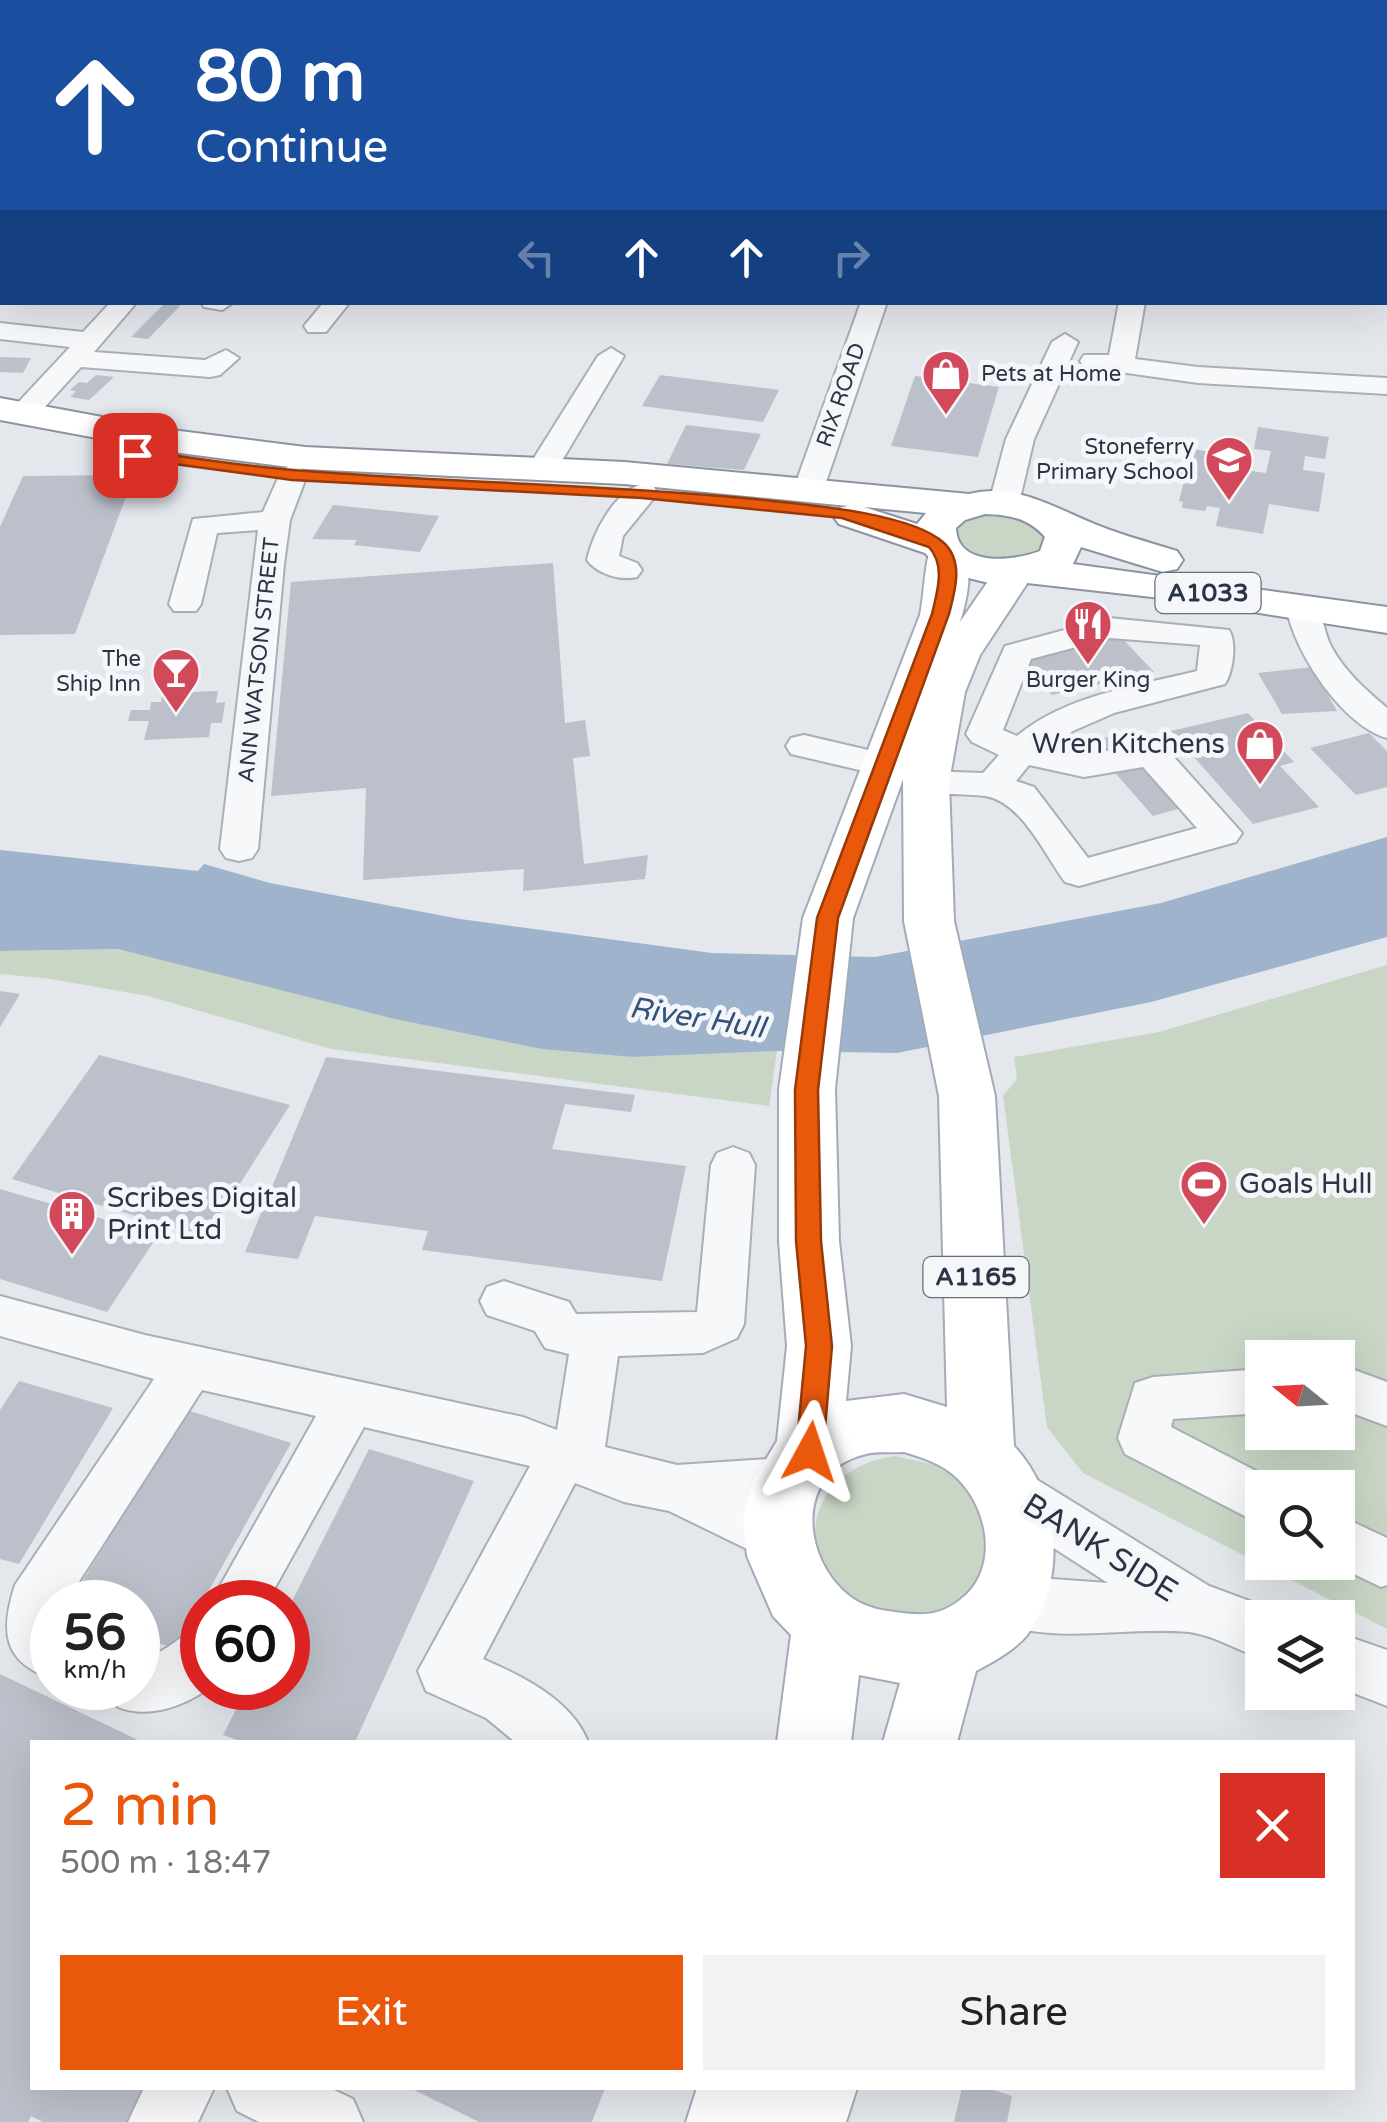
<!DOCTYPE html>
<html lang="en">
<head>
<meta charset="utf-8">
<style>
	body { margin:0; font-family:"Varela Round",sans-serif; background:#f2f2f2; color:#222; height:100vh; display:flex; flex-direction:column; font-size:38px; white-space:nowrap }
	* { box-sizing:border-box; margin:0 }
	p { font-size:32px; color:#767676 }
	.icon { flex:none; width:55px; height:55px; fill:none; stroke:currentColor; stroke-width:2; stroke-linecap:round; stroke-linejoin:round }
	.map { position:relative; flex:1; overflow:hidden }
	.details { position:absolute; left:30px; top:1740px; width:1325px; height:350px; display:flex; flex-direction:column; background:#fff; border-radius:0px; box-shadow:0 10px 40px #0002 }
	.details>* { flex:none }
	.banner { position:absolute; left:0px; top:0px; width:1388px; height:305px; box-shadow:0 10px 40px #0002; background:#1a4fa0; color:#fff; overflow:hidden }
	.needle { width:65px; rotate:288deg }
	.buttons { position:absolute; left:1245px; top:1340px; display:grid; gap:20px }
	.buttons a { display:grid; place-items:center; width:110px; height:110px; border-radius:0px; background:#fff; box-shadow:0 10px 40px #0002; font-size:50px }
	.speed { position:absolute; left:30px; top:1580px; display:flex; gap:20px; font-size:50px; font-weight:700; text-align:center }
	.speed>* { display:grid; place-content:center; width:130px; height:130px; border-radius:50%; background:#fff; box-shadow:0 10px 40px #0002; line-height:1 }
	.speed small { font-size:25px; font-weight:400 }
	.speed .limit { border:15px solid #d22; background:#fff; color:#111 }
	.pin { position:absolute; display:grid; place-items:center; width:85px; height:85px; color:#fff; margin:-42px; border-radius:20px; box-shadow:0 5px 15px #0006 }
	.me { position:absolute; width:110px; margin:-55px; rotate:5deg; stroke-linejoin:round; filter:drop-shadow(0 0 8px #0008) }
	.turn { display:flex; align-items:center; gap:35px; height:210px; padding:0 30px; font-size:45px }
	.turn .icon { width:130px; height:130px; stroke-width:2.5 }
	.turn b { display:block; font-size:70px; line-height:85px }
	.lanes { display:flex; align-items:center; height:95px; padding:0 30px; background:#0003; justify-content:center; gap:50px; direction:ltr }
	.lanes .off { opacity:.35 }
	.round { display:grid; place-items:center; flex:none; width:105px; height:105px; border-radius:0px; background:#f2f2f2 }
	.headline { display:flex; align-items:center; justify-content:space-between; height:170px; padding:0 30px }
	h1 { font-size:60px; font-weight:600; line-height:75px; color:#ea580c }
	.primary-button { display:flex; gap:20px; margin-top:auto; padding:20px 30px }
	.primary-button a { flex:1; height:115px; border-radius:0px; background:#ea580c; color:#fff; font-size:40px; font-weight:600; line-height:115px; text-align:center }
	.primary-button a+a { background:#f2f2f2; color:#222 }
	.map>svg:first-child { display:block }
	.green { fill:#c9d6c5; fill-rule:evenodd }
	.water { fill:#9fb4cc }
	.building { fill:#bbc0ca }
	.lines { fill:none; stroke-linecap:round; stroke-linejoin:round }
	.minor-casing { stroke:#a9aeb7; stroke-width:4 }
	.major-casing { stroke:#a3abb8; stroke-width:4 }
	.highway-casing { stroke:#8b94a3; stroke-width:4 }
	.minor { fill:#f7f8fa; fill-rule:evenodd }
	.major { fill:#fff; fill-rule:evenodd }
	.highway { fill:#fff; fill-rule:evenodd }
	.route { fill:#ea580c; stroke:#983908; stroke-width:2.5 }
	.labels { text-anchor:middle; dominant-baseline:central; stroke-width:10; stroke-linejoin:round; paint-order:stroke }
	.far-poi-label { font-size:22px; fill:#2b3445; stroke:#f4f6f9; text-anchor:end }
	.far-street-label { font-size:22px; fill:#2b3445; stroke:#f4f6f9 }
	.shield { fill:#f4f6f9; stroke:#676e7b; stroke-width:2.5 }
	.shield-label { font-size:25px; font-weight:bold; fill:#2b3445 }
	.poi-label { font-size:28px; fill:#2b3445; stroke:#f4f6f9; text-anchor:start }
	.water-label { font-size:30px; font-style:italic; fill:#34527a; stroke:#f4f6f9 }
	.near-street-label { font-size:32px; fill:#2b3445; stroke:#f4f6f9 }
</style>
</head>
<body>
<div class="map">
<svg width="1387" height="2122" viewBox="0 0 1387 2122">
	<rect width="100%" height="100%" fill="#e4e7ec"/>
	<g class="green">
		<polygon points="720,0 1274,0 738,2"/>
		<polygon points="1006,511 1048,533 1047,548 1019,563 965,555 950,527 964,515"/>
		<polygon points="118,949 250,980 633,1057 777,1051 769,1106 331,1049 148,996 51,979 0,974 0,951"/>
		<path d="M1387,965V1629L1083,1473L1047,1427L1003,1096L1017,1079L1014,1057L1159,1032ZM1262,1358H1338V1432H1262ZM1262,1488H1338V1562H1262Z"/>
		<path d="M895,1456L937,1465L956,1476L985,1512L986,1577L956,1610C937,1613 906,1623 887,1619C880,1618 872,1611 866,1608C786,1565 804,1468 895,1456Z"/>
	</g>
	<polygon class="water" points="1387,837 1387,937 1151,1002 897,1053 777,1051 633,1057 542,1049 395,1019 118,949 0,951 0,850 198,871 204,864 270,883 460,919 712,953 875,957 1161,903"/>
	<g class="building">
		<polygon points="165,303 181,305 148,339 131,337"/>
		<polygon points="0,357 31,358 23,373 0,372"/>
		<polygon points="96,375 114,377 89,400 70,397 76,391 70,390 79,382 87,383"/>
		<polygon points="660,375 779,390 763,422 642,406"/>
		<polygon points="915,376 999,387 978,457 891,446"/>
		<polygon points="686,425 761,434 744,470 667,464"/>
		<polygon points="1258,427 1329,437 1325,459 1305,456 1303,470 1325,473 1319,512 1269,504 1263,534 1216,526 1220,508 1207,506 1205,511 1182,508 1183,502 1179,501 1185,477 1179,476 1180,470 1187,471 1193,449 1241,457 1238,469 1266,473 1271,451 1254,449"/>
		<polygon points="134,475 75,634 0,635 0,527 23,476"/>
		<polygon points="333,505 439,516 420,552 354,545 357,540 312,539"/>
		<polygon points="553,563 565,723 585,720 590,756 573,758 584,864 648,855 645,879 523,891 524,869 363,880 366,788 271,796 291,582"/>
		<polygon points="1120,636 1154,672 1052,695 1022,660"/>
		<polygon points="1312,667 1337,711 1282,714 1258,673"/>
		<polygon points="218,691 216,703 225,702 222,723 211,723 209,737 144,740 149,721 128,721 131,710 150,710 151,702 161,702 163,693"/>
		<polygon points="1248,713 1294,762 1280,766 1319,807 1253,824 1171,731"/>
		<polygon points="1123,733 1188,806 1153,816 1088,742"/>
		<polygon points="1369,733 1387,751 1387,787 1356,795 1310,748"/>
		<polygon points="0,991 20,994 0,1027"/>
		<polygon points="99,1055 290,1105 206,1237 12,1179"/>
		<polygon points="326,1057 635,1095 631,1112 565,1104 552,1149 686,1166 662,1281 422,1250 428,1231 315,1216 298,1259 245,1252"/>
		<polygon points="0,1189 158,1235 107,1312 0,1279"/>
		<polygon points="19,1381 113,1408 19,1564 0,1559 0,1410"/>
		<polygon points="187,1410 291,1443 176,1649 138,1636 138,1602 70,1602"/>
		<polygon points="369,1449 474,1481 355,1742 243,1742 223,1735 247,1688 288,1688 288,1609"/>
		<polygon points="0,1674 138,1740 32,1742 32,2088 156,2088 137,2122 43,2122 31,2116 28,2122 0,2122"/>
		<polygon points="410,2088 605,2088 592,2122 479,2122"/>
		<polygon points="962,2088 988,2088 1012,2096 1007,2122 954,2122"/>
	</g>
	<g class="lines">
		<g class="minor-casing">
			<g id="minor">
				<polygon points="227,0 261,0 262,2 228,2"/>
				<polygon points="432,0 468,0 469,2 433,2"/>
				<polygon points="2,34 2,46 0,47 0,35"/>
				<polygon points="0,144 2,145 2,158 0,158"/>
				<polygon points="1387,150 1387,164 1385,165 1385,151"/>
				<polygon points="111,302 137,302 94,352 205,360 226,350 239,358 220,375 210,377 81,367 33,420 13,420 9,414 13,408 70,347 0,339 0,323 83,332"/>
				<polygon points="201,302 234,302 222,310 204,307"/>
				<polygon points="324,302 350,302 326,332 308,332 304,326"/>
				<polygon points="861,302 887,302 824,488 819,494 799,494 794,488"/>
				<polygon points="1119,302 1145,302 1135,359 1198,367 1387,378 1387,394 1198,383 1084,367 1080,361 1084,355 1109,355"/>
				<polygon points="1065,334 1078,342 1034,439 1019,503 1015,509 993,509 989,503 1006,439 1052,342"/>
				<polygon points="611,348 624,356 557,469 552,475 532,475 527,469 598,356"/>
				<polygon points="292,466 302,469 307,475 290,520 284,564 258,849 252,858 239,861 226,858 220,849 258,530 217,533 201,604 196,611 174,611 169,604 193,519 263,512 282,469"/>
				<path d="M643,484L654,487L658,493L623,536L619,556L637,563L642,570L637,577C621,581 597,574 587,560C593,533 614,491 643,484Z"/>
				<path d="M1303,600L1314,603C1324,616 1324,634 1332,648C1345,672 1367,691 1387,708V738C1343,726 1295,653 1287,610L1292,603Z"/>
				<path d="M1109,618L1229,630C1237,642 1233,672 1225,684L1114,713L1073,731L1048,747L1084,755L1151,743L1164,746L1242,833L1236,842L1079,886L1065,882C1045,855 1021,801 985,796C961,793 937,796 913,790L908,782L913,774L926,771L983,773L999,755L972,742L966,734L1005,646ZM1110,638L1200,645L1197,671C1137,686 1066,695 1017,736L1003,730L1031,659ZM1029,765L1084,777L1143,767L1197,828L1088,858L1034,787L1016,781Z"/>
				<polygon points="804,735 898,757 903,765 898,773 885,776 791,754 786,746 791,738"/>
				<path d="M733,1147L749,1153L755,1165L744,1324L737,1338L703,1353L618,1356L605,1447L677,1465L784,1458L802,1465L810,1482L802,1499L767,1507L795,1520L803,1538L795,1556L776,1563L669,1511L624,1502L575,1483L483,1659C522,1676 572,1700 588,1742H515L486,1718L426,1691L418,1671L530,1466L364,1427L267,1602H211L316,1416L202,1390L66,1602H52V1679C3,1662 0,1632 15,1585L154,1379L0,1336V1296L145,1335L523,1417L557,1430L569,1354L545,1348L535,1331L487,1315L480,1301L487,1287L504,1281L569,1302L576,1314L697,1312L711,1165L717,1153Z"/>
				<polygon points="1338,1364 1387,1382 1387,1426 1338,1408"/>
				<polygon points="1262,1369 1262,1413 1173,1419 1171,1427 1281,1484 1282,1488 1262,1488 1262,1525 1125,1454 1118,1438 1135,1383 1153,1377"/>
				<path d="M1008,1466L1026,1473L1209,1586L1282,1613L1283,1618H1262V1659C1240,1651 1213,1635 1189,1632C1122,1626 1054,1646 989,1620L981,1602L989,1584L1008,1576L1108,1583L990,1507L982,1490L990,1473Z"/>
				<polygon points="1338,1515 1387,1538 1387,1585 1381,1587 1329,1562 1338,1562"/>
				<path d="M202,1626V1688H209C183,1707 148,1719 118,1707L110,1688H138V1659C168,1654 175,1637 202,1626Z"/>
				<polygon points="1338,1633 1387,1650 1387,1706 1338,1687"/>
				<polygon points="144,2088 214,2088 198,2122 128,2122"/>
				<polygon points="227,2088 330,2088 353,2099 363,2122 259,2122 237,2111"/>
			</g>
		</g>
		<g class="major-casing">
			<g id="major">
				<path d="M946,543L960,546C975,567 967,599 960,622L1000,564L1014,561L1028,564L1034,573L980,655L965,692L949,782L954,921L995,1096L1014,1446C1060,1495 1068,1580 1027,1635C1015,1650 993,1662 976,1671L957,1742H883L900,1683L859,1675L851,1742H777L791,1635L773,1616L747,1556L743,1517L753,1481L777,1441L787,1346L779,1241V1089L803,918L920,615C924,598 925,557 932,546ZM903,779L904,921L939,1096L947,1407L904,1394L846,1401L851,1346L839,1241L835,1089L853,918ZM904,1452C924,1458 943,1464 958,1479C990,1511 999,1571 960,1600C942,1614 926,1616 903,1613C885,1611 868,1609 852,1598C801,1561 793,1471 866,1454C878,1451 892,1453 904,1452Z"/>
				<polygon points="697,2088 857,2088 846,2122 686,2122"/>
			</g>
		</g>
		<g class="highway-casing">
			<path id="highway" d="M0,398L172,430L305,447L624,462L969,494C1021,481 1063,514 1110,530C1132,538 1155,544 1177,551L1183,560L1177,569L1163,572L1081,547L1073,564L1387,607V633L1170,599L1027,583L997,585L956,575L934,563L925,553L839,524L833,516L839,508L848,506L624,484L305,469L172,452L0,420ZM864,507L926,513L917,524ZM985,514C1010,515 1028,518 1045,537L1040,551C1015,561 957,568 956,528L965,520Z"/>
		</g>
		<use href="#minor" class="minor"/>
		<use href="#major" class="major"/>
		<use href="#highway" class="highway"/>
	</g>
	<path class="route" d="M135,450C188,457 240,466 293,470C447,483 601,484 754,499C800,504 911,512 944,543C964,562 955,591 949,614L838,918L818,1090L821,1241L832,1346L823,1452L819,1461L810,1464L800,1461L796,1452L806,1346L796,1241L795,1090L817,918L932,614C937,592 946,566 929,547L842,518L642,498L292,480L130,458L128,455Z"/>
	<defs>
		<g id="shop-pin" transform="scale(2.5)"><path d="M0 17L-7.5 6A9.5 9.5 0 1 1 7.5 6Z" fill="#d1495b" stroke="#f4f6f9"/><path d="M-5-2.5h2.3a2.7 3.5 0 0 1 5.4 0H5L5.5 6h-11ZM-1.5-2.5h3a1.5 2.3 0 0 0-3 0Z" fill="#fff"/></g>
		<g id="school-pin" transform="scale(2.5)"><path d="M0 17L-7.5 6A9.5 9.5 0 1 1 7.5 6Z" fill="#d1495b" stroke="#f4f6f9"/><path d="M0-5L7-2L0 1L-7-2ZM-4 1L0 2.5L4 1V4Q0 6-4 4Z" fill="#fff"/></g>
		<g id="restaurant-pin" transform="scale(2.5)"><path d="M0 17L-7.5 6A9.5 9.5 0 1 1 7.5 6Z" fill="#d1495b" stroke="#f4f6f9"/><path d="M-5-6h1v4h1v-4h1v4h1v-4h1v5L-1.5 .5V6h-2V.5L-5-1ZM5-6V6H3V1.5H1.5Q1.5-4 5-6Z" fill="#fff"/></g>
		<g id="bar-pin" transform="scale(2.5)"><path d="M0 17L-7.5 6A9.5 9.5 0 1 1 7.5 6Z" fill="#d1495b" stroke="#f4f6f9"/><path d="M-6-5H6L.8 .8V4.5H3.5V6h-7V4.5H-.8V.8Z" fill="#fff"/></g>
		<g id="stadium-pin" transform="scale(2.5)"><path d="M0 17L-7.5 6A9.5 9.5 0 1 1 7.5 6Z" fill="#d1495b" stroke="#f4f6f9"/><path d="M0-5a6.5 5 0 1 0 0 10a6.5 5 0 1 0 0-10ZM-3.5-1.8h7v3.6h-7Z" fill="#fff"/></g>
		<g id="building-pin" transform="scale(2.5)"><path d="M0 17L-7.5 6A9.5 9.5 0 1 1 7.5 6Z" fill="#d1495b" stroke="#f4f6f9"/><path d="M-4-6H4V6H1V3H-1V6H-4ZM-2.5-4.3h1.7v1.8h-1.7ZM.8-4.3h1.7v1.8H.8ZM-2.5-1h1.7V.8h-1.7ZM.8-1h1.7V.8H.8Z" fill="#fff"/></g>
	</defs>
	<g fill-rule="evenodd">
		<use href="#shop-pin" x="946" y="374"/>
		<use href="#school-pin" x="1229" y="460"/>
		<use href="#restaurant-pin" x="1088" y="624"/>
		<use href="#bar-pin" x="176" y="672"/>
		<use href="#shop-pin" x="1260" y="744"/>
		<use href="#stadium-pin" x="1204" y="1184"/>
		<use href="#building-pin" x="72" y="1214"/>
	</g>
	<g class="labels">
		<g class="far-poi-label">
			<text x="981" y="374" text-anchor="start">Pets at Home</text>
			<text x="1194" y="447">Stoneferry<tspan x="1194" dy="25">Primary School</tspan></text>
			<text x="141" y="659">The<tspan x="141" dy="25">Ship Inn</tspan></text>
			<text x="1088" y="680" text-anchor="middle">Burger King</text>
		</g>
		<g class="far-street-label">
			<text transform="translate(841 395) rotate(-71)">RIX ROAD</text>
			<text transform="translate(259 660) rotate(-84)">ANN WATSON STREET</text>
		</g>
		<g class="shield">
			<rect x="1155.5" y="573" width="105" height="40" rx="8"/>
			<rect x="923.5" y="1257" width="105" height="40" rx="8"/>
		</g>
		<g class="shield-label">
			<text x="1208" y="593">A1033</text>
			<text x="976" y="1277">A1165</text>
		</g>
		<g class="poi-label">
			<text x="1225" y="744" text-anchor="end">Wren Kitchens</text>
			<text x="1239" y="1184">Goals Hull</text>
			<text x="107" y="1198">Scribes Digital<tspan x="107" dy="32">Print Ltd</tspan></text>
		</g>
		<g class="water-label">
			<text transform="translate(697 1018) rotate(9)">River Hull</text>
		</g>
		<g class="near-street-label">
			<text transform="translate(1100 1548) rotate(32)">BANK SIDE</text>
		</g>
	</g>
</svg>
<div class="buttons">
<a><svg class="needle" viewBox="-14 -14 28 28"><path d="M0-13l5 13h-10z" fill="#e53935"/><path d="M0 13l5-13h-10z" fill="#767676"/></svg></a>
<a><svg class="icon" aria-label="search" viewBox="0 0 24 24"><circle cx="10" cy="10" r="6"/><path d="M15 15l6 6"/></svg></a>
<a><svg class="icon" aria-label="layers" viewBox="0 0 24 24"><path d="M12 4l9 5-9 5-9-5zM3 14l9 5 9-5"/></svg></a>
</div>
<div class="speed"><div>56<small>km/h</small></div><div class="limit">60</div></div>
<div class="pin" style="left:135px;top:455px;background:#d93025"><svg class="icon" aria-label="arrive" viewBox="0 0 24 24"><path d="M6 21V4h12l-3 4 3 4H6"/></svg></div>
<svg class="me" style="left:810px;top:1452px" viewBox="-20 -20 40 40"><path d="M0-17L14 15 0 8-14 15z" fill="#ea580c" stroke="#fff" stroke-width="4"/></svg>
<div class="banner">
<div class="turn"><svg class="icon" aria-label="ahead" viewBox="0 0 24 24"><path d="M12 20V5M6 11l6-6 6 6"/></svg><div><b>80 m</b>Continue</div></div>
<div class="lanes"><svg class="icon off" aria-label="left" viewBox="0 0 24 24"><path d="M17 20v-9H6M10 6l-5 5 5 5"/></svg><svg class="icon" aria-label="ahead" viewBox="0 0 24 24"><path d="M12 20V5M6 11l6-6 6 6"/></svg><svg class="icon" aria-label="ahead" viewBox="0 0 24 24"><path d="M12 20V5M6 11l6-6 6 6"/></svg><svg class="icon off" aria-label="right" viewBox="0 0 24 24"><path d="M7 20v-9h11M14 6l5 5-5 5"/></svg></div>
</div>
<section class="details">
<div class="headline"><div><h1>2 min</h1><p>500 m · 18:47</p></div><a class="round" style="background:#d93025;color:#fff"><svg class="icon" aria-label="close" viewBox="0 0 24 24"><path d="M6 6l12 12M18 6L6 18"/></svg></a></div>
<div class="primary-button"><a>Exit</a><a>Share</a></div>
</section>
</div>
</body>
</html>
